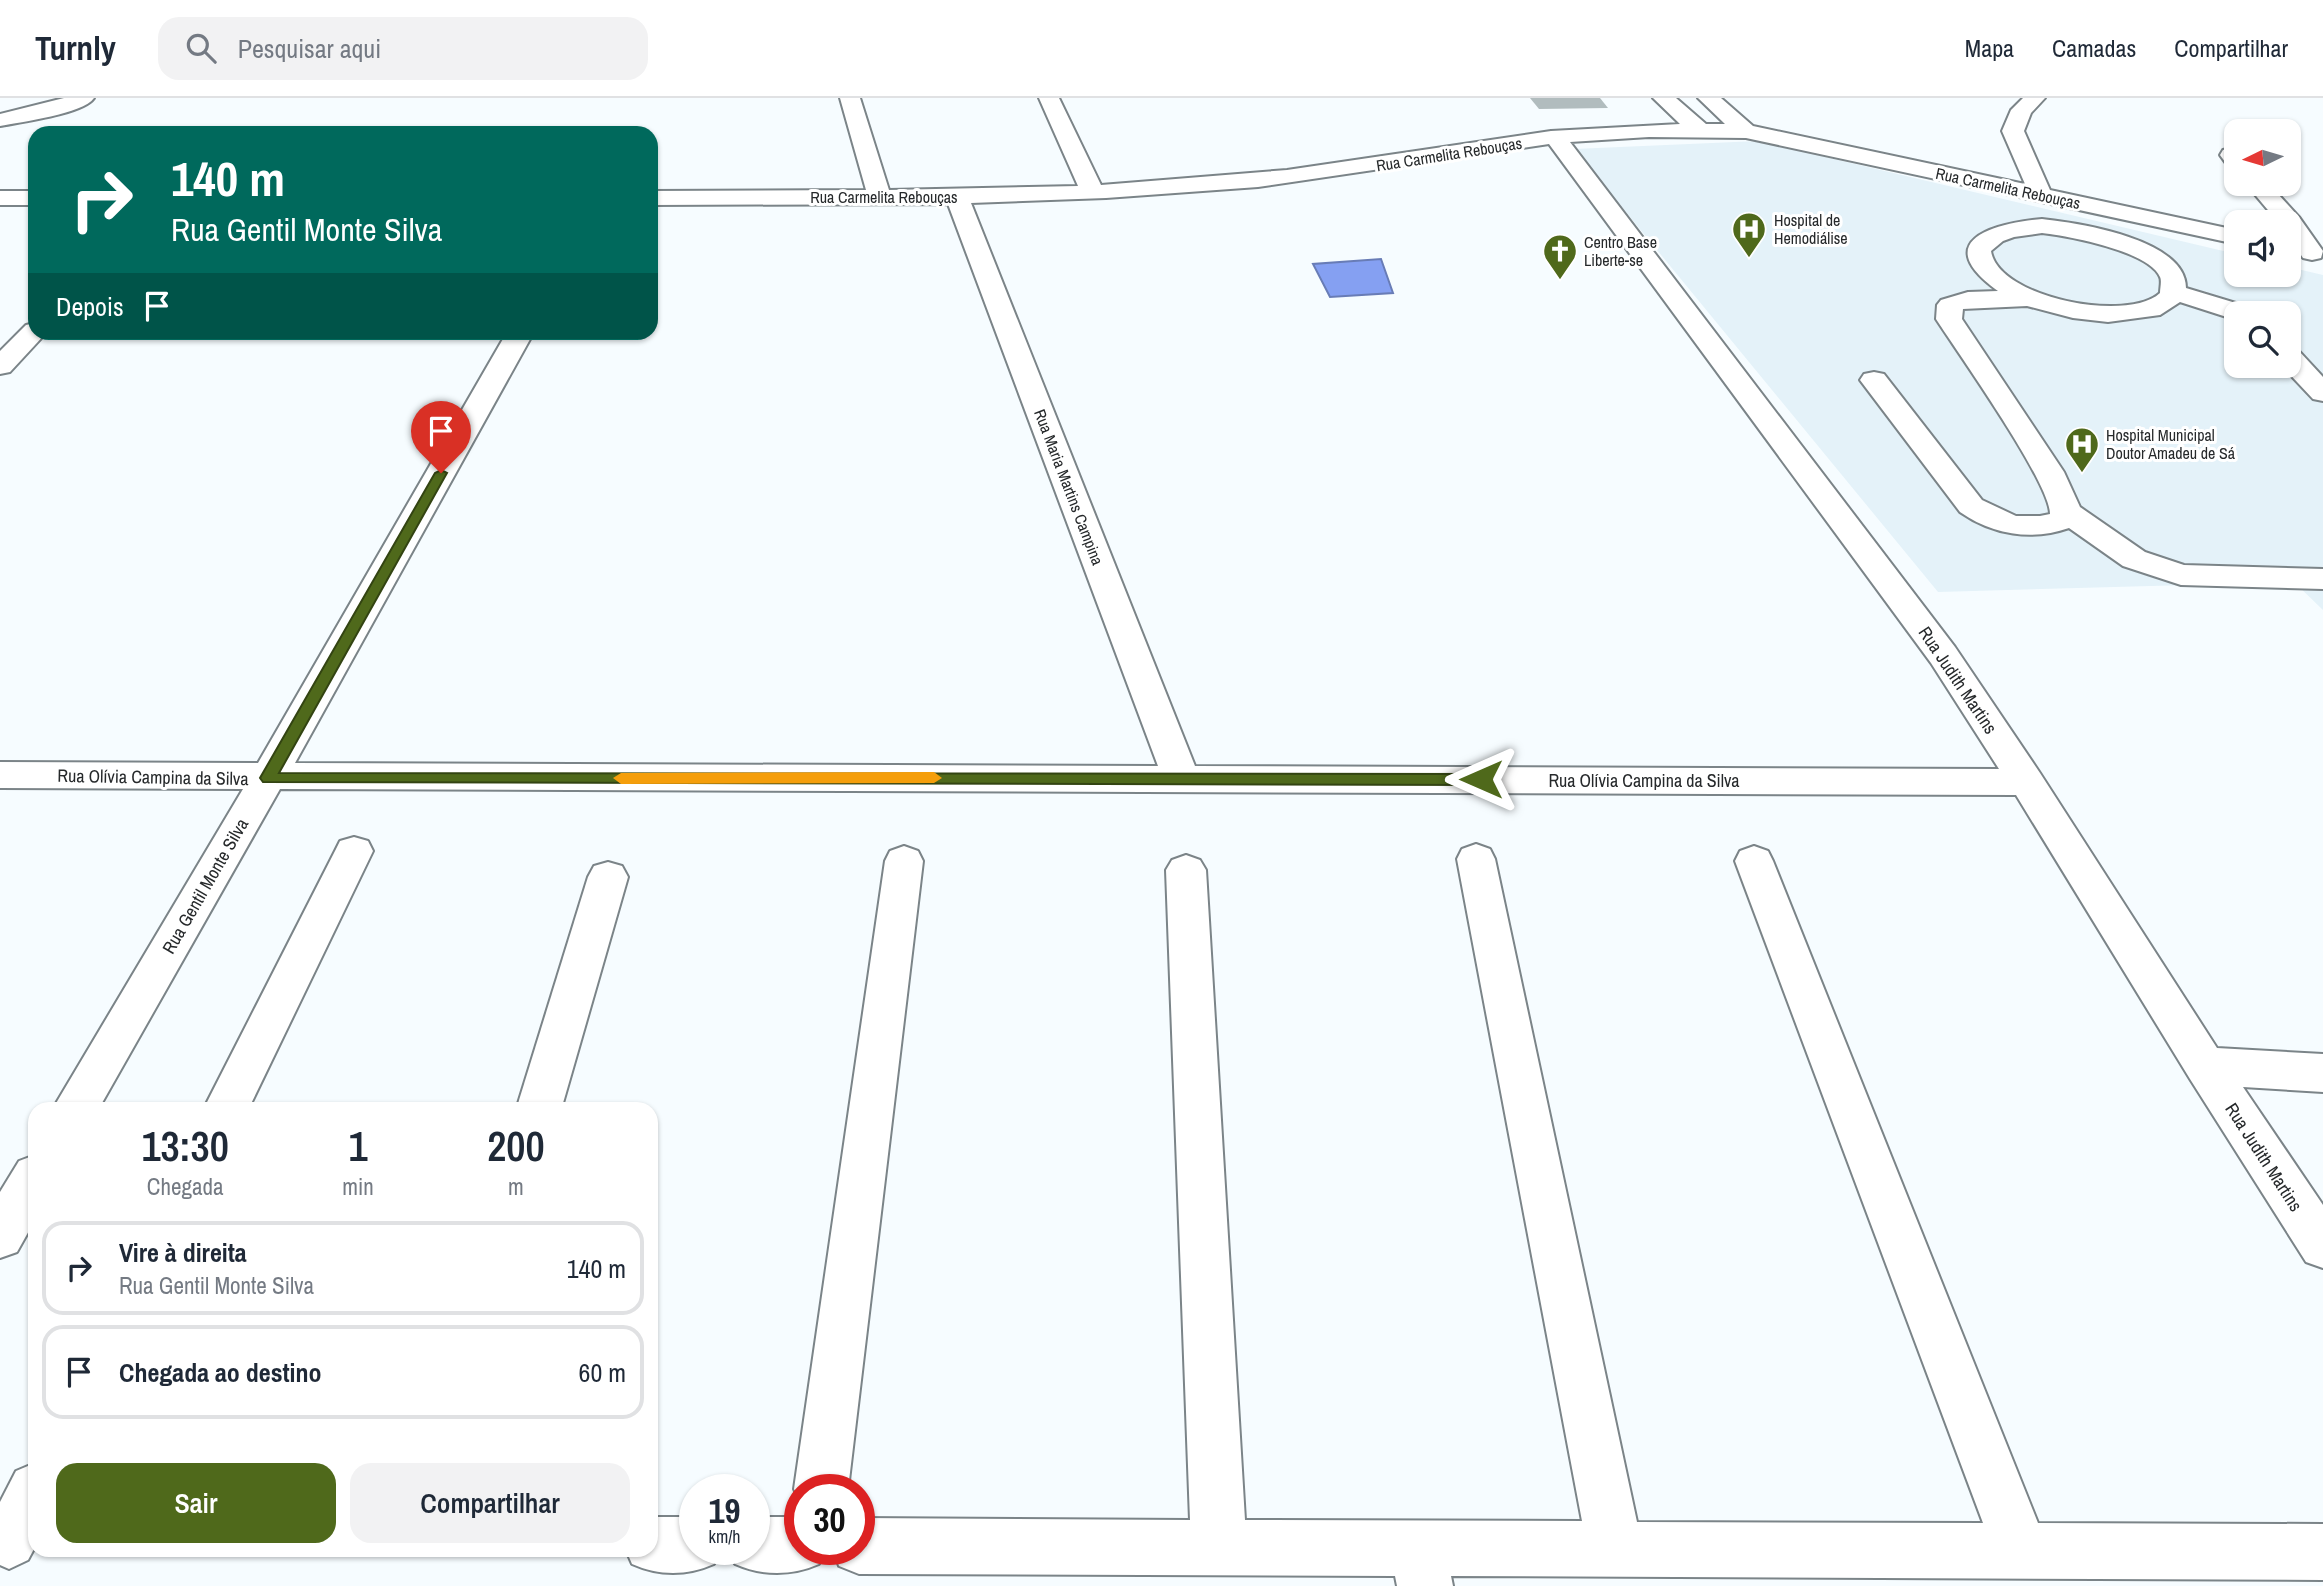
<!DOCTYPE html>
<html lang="pt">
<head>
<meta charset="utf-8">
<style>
	body { margin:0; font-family:"Archivo Narrow",sans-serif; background:#f2f2f3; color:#1f2937; height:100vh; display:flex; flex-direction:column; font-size:26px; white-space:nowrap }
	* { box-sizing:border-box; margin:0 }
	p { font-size:23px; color:#747a83 }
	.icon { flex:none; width:38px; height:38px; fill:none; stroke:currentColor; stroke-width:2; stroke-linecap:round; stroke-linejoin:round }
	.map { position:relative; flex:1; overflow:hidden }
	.details { position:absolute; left:28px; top:1004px; width:630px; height:455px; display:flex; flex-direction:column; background:#fff; border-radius:21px; box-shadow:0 2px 5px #0004 }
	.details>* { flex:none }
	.guide { position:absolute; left:28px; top:28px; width:630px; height:214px; border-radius:21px; box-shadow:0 2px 5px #0004; background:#00695c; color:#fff; overflow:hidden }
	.needle { width:46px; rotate:265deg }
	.controls { position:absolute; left:2224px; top:21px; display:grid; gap:14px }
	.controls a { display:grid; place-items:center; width:77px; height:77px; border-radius:14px; background:#fff; box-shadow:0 2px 5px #0004; font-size:35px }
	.speed { position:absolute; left:679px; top:1376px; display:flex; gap:14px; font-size:35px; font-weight:700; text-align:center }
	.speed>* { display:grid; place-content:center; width:91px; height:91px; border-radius:50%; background:#fff; box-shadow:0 2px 5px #0004; line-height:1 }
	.speed small { font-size:18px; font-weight:400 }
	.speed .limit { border:10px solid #d22; background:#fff; color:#111 }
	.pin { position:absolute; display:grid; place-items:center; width:60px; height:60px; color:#fff; margin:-72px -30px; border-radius:50% 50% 50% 0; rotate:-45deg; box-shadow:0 0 7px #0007 }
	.pin .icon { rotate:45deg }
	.me { position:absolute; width:77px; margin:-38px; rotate:270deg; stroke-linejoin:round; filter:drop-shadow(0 0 5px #0008) }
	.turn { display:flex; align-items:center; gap:24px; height:147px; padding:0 28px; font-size:32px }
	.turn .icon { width:91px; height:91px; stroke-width:2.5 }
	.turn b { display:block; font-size:49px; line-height:60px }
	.then { display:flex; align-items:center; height:66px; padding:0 28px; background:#0003; gap:14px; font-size:26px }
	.eta { display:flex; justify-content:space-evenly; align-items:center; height:119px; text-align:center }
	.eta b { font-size:42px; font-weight:600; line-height:49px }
	.action { display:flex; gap:14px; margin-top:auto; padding:14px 28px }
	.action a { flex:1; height:80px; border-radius:21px; background:#4f691b; color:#fff; font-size:28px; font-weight:600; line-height:80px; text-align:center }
	.action a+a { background:#f2f2f3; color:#1f2937 }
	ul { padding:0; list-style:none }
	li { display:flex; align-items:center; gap:21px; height:94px; margin:0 14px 10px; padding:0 14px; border:4px solid #e0e1e3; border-radius:21px }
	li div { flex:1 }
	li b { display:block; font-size:26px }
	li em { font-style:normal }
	header { display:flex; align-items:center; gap:42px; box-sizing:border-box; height:98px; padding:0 35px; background:#fff; border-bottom:2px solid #e0e1e3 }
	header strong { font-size:33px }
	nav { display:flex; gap:38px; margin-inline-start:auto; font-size:24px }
	.search { width:490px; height:63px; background:#f2f2f3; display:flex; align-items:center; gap:18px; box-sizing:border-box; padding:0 24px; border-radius:21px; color:#747a83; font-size:26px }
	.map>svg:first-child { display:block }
	.built { fill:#e4f2f9; fill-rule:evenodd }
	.water { fill:#85a0f2; stroke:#687cb6; stroke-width:2 }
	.building { fill:#b1bcbe }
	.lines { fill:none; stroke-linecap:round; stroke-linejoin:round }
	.minor-casing { stroke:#7b8488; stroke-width:4 }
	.minor { fill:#fff; fill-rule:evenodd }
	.route { fill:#4f691b; stroke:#334412; stroke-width:2 }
	.slow { fill:#f59e0b }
	.labels { text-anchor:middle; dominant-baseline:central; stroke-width:6; stroke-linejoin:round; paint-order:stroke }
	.far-street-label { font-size:16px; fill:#26292b; stroke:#fff }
	.far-poi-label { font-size:16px; fill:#26292b; stroke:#fff; text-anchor:start }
	.street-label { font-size:18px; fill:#26292b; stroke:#fff }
</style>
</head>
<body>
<header>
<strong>Turnly</strong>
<div class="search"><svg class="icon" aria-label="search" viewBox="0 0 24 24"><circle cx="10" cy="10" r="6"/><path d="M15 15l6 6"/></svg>Pesquisar aqui</div>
<nav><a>Mapa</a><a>Camadas</a><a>Compartilhar</a></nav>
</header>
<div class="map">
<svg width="2323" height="1488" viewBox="0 0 2323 1488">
	<rect width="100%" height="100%" fill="#f6fcff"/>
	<path class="built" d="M1758,43L2236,156V177H2289V169L2323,177V512L2294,484L1938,494L1574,51ZM2236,215H2289V268H2236Z"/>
	<polygon class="water" points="1381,161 1393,195 1330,199 1313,166"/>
	<polygon class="building" points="1530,0 1600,0 1608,10 1539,11"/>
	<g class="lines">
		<g class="minor-casing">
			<g id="minor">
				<path d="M64,0H94C83,16 21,24 0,28V16Z"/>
				<path d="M840,0H860L889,92L1078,88L1039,0H1059L1101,87L1287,72L1551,33L1680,26L1653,0H1676L1706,26H1725L1698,0H1721L1753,28L2025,86L2002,33L2011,12L2023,0H2045L2031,15L2024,33L2050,92L2236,132V146L1746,40L1649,39L1570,44L1955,549L2040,675L2217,950L2323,956V994L2243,989L2323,1107V1170L2306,1164L2190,981L2016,697L280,691L98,1012H52L243,691L0,690V664L258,665L507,234H534L295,665L1158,668L948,106L651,107V93L866,92ZM1549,46L1931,565L1999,671L1195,668L971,105L1106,100L1258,89Z"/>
				<polygon points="2231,50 2236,52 2236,70 2228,68 2220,57 2223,52"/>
				<polygon points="2246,86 2269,86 2299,119 2323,153 2321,160 2312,162 2303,160 2289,139 2289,124 2278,124"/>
				<rect x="0" y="93" width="35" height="14"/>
				<path d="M2042,121C2079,125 2186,141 2186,190L2249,209L2253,215H2236V222L2180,204L2160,217L2108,224L2073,220L2027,208L1963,211L1962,221L2064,374L2080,409L2145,454L2184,467L2323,471V491L2181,487L2123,468L2069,430C2032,443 1993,437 1960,414L1860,282L1864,276L1874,274L1884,276L1982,402L2016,418H2040L2050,416C2050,384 1958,255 1936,221L1937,207L1941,202L1968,194L1998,193C1930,144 1990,126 2042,121ZM2042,135C2068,138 2149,153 2160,179C2162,183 2160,190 2160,195C2128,225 1998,200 1991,153L2003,143L2014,139Z"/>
				<polygon points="35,225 35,234 47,234 10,274 0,276 0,253 26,227"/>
				<polygon points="2289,251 2299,253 2323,279 2323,303 2313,301 2282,268 2289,268"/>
				<polygon points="354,739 368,743 373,753 248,1012 203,1012 335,753 340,743"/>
				<polygon points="1476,746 1490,751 1495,761 1637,1424 1983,1425 1735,763 1740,753 1754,748 1768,753 1773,763 2038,1425 2323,1426 2323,1482 1451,1478 1453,1488 1397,1488 1395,1478 859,1476 839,1468 833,1451 859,1451 859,1420 1190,1422 1166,772 1172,762 1186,757 1200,762 1206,772 1245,1422 1582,1423 1457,761 1462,751"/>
				<polygon points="904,748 918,753 923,763 848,1391 800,1391 800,1405 794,1391 885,763 890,753"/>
				<polygon points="608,764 622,768 628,779 561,1012 516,1012 588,779 594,768"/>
				<polygon points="35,1057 35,1122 17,1154 0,1160 0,1094 19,1063"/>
				<polygon points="35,1365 35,1449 28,1462 9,1471 0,1467 0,1404 16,1373"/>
				<path d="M651,1419H695V1451H721L714,1466C687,1478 659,1478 632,1466L626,1452H651Z"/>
				<path d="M754,1419H800V1451H826L819,1466C792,1478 762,1478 735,1466L728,1451H754Z"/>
			</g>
		</g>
		<use href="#minor" class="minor"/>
	</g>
	<polygon class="route" points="441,372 447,375 279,675 1481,676 1489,681 1481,687 263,684 260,680 435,375"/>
	<polygon class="slow" points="934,674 942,680 934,685 621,686 613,680 621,675"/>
	<defs>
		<g id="hospital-pin" transform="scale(1.75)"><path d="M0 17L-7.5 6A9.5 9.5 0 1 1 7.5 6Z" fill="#4f691b" stroke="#fff"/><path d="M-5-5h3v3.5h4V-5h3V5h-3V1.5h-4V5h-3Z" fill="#fff"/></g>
		<g id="church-pin" transform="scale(1.75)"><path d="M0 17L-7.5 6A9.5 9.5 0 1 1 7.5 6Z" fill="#4f691b" stroke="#fff"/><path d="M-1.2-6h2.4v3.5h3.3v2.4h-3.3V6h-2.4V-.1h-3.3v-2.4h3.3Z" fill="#fff"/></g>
	</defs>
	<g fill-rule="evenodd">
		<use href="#hospital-pin" x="1749" y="131"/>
		<use href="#church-pin" x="1560" y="153"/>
		<use href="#hospital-pin" x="2082" y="346"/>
	</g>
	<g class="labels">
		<g class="far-street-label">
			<text transform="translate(1449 56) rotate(-9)">Rua Carmelita Rebouças</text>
			<text transform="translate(2008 90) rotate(12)">Rua Carmelita Rebouças</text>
			<text x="884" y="99">Rua Carmelita Rebouças</text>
			<text transform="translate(1069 389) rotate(69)">Rua Maria Martins Campina</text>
		</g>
		<g class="far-poi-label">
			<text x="1774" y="122">Hospital de<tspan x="1774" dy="18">Hemodiálise</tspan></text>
			<text x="1584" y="144">Centro Base<tspan x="1584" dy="18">Liberte-se</tspan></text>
			<text x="2106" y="337">Hospital Municipal<tspan x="2106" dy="18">Doutor Amadeu de Sá</tspan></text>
		</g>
		<g class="street-label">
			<text transform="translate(1958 582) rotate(56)">Rua Judith Martins</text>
			<text transform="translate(153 679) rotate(1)">Rua Olívia Campina da Silva</text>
			<text x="1644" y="682">Rua Olívia Campina da Silva</text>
			<text transform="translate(205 788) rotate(-60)">Rua Gentil Monte Silva</text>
			<text transform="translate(2264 1059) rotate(57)">Rua Judith Martins</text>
		</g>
	</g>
</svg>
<div class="controls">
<a><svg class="needle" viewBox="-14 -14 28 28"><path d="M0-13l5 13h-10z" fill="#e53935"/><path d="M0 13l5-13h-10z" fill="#747a83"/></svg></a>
<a><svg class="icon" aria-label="sound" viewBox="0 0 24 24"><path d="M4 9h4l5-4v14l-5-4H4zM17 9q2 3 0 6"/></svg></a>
<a><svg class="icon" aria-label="search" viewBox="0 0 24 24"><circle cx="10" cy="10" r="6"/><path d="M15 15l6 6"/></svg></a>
</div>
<div class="speed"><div>19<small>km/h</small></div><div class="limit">30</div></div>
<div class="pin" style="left:441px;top:375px;background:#d93025"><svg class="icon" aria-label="arrive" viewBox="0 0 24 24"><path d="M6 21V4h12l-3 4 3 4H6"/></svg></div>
<svg class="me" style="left:1481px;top:681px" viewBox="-20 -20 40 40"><path d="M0-17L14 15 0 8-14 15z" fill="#4f691b" stroke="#fff" stroke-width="4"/></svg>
<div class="guide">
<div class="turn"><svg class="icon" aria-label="right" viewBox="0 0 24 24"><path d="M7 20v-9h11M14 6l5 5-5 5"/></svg><div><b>140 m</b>Rua Gentil Monte Silva</div></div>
<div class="then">Depois<svg class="icon" aria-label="arrive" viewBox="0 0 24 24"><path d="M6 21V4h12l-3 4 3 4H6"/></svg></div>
</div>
<section class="details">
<div class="eta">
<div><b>13:30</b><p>Chegada</p></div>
<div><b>1</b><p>min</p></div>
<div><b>200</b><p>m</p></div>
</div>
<ul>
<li><svg class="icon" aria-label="right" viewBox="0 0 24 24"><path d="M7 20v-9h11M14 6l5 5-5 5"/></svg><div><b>Vire à direita</b><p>Rua Gentil Monte Silva</p></div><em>140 m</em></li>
<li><svg class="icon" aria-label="arrive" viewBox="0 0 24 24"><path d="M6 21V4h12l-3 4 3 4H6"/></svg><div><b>Chegada ao destino</b></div><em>60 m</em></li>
</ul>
<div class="action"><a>Sair</a><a>Compartilhar</a></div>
</section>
</div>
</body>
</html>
